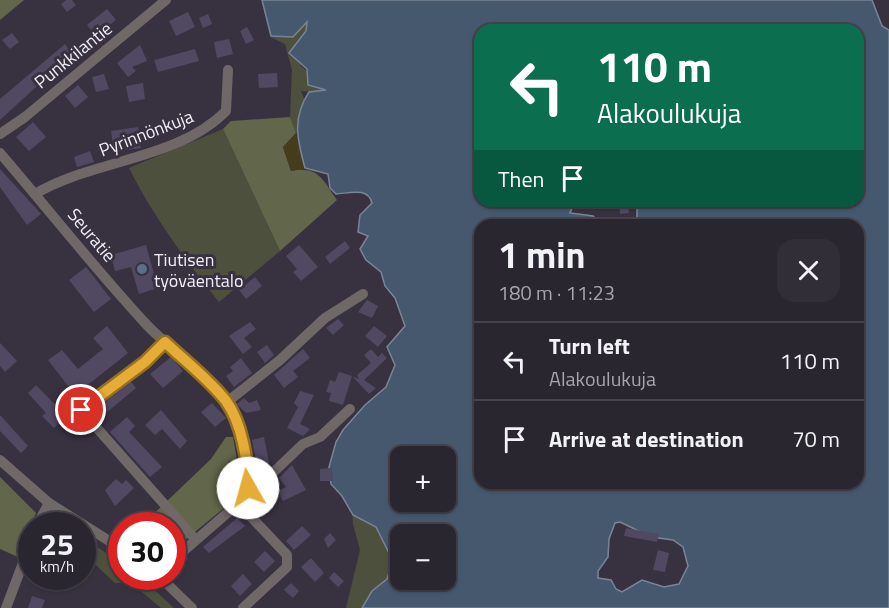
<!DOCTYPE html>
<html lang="en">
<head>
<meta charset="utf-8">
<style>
	body { margin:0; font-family:"Titillium Web",sans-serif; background:#322e38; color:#f1f3f6; height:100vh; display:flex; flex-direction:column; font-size:22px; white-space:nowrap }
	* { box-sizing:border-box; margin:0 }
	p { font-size:20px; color:#a5a5ab }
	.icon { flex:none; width:33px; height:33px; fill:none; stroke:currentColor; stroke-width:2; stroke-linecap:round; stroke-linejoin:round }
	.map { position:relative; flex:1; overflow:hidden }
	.sheet { position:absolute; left:474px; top:219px; width:390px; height:270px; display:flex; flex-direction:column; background:#2a2630; border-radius:18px; box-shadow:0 2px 4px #0004,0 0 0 2px #46434c }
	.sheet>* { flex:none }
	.top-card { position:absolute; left:474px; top:24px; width:390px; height:183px; border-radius:18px; box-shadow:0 2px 4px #0004,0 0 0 2px #46434c; background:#0b6e4f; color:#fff; overflow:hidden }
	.buttons { position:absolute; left:390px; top:446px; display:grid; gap:12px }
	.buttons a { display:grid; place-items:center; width:66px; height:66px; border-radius:12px; background:#2a2630; box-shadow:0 2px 4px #0004,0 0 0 2px #46434c; font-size:30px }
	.speed { position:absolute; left:18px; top:512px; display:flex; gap:12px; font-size:30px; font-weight:700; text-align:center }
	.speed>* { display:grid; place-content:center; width:78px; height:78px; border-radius:50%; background:#2a2630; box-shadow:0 2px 4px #0004,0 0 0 2px #46434c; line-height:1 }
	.speed small { font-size:15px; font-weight:400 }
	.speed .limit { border:9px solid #d22; background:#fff; color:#111 }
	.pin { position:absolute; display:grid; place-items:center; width:51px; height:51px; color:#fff; margin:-26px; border:3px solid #fff; border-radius:50%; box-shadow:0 2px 6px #0007 }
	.me { position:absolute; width:66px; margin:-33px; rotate:353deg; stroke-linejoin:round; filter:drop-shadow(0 0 4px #0008) }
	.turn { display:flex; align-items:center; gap:21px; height:126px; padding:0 24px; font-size:27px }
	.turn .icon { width:78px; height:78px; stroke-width:2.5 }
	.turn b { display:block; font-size:42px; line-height:51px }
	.then { display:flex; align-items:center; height:57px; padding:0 24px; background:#0003; gap:12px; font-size:22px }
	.round { display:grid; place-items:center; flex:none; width:63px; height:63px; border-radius:18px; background:#322e38 }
	.summary { display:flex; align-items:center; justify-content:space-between; height:102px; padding:0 24px }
	h1 { font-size:36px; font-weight:700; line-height:45px }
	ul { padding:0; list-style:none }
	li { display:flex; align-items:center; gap:18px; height:78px; padding:0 24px; border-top:2px solid #46434c }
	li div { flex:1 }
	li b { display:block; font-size:22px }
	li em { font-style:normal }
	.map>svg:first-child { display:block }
	.green { fill:#4d503d }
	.forest { fill:#62664a }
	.sand { fill:#453c1c }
	.water { fill:#45586e; stroke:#798597; stroke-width:1.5; fill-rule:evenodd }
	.building { fill:#514862 }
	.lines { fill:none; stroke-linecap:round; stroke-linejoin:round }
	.street { stroke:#706767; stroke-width:10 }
	.route-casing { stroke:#957022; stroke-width:15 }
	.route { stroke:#e5ad35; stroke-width:10 }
	.service-dot { fill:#5c6f8a; stroke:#383240; stroke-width:2 }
	.labels { text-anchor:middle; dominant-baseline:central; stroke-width:6; stroke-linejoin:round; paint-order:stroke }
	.street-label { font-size:18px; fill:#f1edf7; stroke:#383240 }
	.poi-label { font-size:18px; fill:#f1edf7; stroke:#383240; text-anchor:start }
</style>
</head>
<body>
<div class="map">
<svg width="889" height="608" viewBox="0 0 889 608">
	<rect width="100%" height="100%" fill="#383240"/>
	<g class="green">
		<polygon points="320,2 329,62 300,65 331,92 301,91 316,129 296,133 290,117 292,70 285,44 270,37 297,32"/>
		<path d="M223,129L280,251L219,302C186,261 153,216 129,168Z"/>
		<polygon points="352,507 389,526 400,583 386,608 346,608 360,550 353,524"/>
		<polygon points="82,537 121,563 122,576 139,576 174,608 161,608 131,583 115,583 83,553"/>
	</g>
	<g class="forest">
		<polygon points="0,0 24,0 0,20"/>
		<path d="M290,117L296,133L283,147L291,171C318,165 323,180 337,200L280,251L223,129L231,121Z"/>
		<polygon points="226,437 233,437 240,477 235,499 173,550 172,525 142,525 211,459"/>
		<polygon points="0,477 36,513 18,557 0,549"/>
	</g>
	<polygon class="sand" points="296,133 305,168 291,171 283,147"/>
	<path class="water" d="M262,0H872L882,26L889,30V608H362L372,591L387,579L391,566L389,553L376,527L353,515L342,496L331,484L329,467L336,442L343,430L365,405L386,387L395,365L387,347L405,326L395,298L385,286L381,272L366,260L360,249L368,236L358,232L360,215L372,203C368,187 350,193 336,194L330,188L328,174L305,168C297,139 292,118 309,92L326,90L308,85L307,69L289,53L306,31L307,22L293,37L271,36ZM480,30H858V201H637V225H858V483H480V225H601L593,216L570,213L575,201H480ZM400,456H446V501H400ZM620,522L651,537L673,540L683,547L688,566L679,584L664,587L642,580L622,592L616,589L611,580L598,578V571L608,557L609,539L615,523ZM400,534H446V579H400Z"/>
	<g class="building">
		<polygon points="66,0 72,0 76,5 67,12 61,4"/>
		<polygon points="107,9 116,20 96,36 87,25"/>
		<polygon points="188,12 195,27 176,36 169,21"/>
		<polygon points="208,14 212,24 203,28 199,18"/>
		<polygon points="247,27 254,40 246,44 240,31"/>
		<polygon points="12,33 19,42 10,49 2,40"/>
		<polygon points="229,39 233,54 217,58 214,42"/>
		<polygon points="65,44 73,55 47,75 48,76 0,120 0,99"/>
		<polygon points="140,45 147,61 132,67 136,71 128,77 117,63"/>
		<polygon points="195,49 199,61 158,72 154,60"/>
		<polygon points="277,73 278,87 259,88 258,74"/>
		<polygon points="104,74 109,89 96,92 92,77"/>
		<polygon points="143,83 145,99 129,102 126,86"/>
		<polygon points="78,85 88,97 75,108 65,96"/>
		<polygon points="33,122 46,137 29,151 16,137"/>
		<polygon points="138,127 141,148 114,152 111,131"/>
		<polygon points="90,151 94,162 77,167 74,157"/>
		<polygon points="0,169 41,214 27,225 0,187"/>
		<polygon points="619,201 628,201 629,213 620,214"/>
		<polygon points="345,241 350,248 330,264 325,257"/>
		<polygon points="146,245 158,288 139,294 131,267 115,271 111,255"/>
		<polygon points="299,245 318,267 301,281 293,272 297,269 286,256"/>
		<polygon points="86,267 111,299 94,312 69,280"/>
		<polygon points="255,277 262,286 246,299 239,290"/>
		<polygon points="367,300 378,306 372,318 358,312"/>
		<polygon points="338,319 344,325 333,335 326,328"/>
		<polygon points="250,322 256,329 244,338 252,347 243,354 229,336"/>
		<polygon points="107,326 128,353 75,395 48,360 62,350 78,369 103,349 93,338"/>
		<polygon points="374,326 387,336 378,347 365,336"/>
		<polygon points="0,343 17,361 5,372 0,366"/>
		<polygon points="267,345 274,355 265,363 257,352"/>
		<polygon points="303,349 310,358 293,371 298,377 284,388 274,375"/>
		<polygon points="371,349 378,357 382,353 387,358 364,380 376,388 369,394 353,377 359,379 357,375 371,363 364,355"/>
		<polygon points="171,357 183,371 163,388 150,374"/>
		<polygon points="241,358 252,373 234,387 226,376 233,371 230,367"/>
		<polygon points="339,372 352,376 343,405 329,401 331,393 326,392 330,380 335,382"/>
		<polygon points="131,382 136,388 99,419 92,412"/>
		<polygon points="36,385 66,416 54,428 42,416 46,413 28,393"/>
		<polygon points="300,391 314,395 300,424 310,429 303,436 287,428 298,407 294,403"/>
		<polygon points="244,398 249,403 257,400 261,410 246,413 237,404"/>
		<polygon points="212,403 226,418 215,427 201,412"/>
		<polygon points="161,410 187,441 180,449 162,429 155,435 145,425"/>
		<polygon points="0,415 28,446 21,453 0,431"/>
		<polygon points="127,417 135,426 129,432 162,467 150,477 110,432"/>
		<polygon points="264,437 269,463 257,465 252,440"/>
		<polygon points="292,465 306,490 283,501 278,491 286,487 279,478"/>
		<polygon points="332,468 333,481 320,481 320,469"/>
		<polygon points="116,479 122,484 126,480 134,488 115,506 105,490"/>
		<polygon points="237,518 245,526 209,553 203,547"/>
		<polygon points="302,526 311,535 294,550 286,541"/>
		<polygon points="626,528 659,534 657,542 624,536"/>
		<polygon points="330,533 336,540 328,548 324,539"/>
		<polygon points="658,550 669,553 665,572 653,570"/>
		<polygon points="265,551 275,561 264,572 254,562"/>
		<polygon points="311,558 324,573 315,582 301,567"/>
		<polygon points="334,572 344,581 338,587 329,578"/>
		<polygon points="243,574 252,584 240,596 231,586"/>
		<polygon points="291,583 299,591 293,598 284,590"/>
		<polygon points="32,596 45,600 42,608 28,608"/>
	</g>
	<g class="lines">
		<g class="street">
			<polyline points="0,134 25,117 166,0"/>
			<path d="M0,153C49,210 95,269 146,324C170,350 210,375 228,405C241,426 256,479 241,501L172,561"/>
			<path d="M35,194C91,160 178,160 226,111L228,70"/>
			<polyline points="165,342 145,362 81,410 195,539"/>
			<polyline points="227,402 280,360 325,318 363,294"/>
			<polyline points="0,460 49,503 122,549"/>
			<polyline points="248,487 259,486 303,444 320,437 350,409"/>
			<polyline points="238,503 287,555 287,567 243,608"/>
			<polyline points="37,525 49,503"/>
			<polyline points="159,576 192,608"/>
			<polyline points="6,608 32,539"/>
		</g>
	</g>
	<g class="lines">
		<g class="route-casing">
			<path id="route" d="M81,410L145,362L165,342C185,361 209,379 226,401C242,423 248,461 248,488"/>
		</g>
		<use href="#route" class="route"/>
	</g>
	<circle class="service-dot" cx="142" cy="269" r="6"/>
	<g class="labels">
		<g class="street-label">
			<text transform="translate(73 55) rotate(-39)">Punkkilantie</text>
			<text transform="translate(146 133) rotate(-21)">Pyrinnönkuja</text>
			<text transform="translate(92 235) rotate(50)">Seuratie</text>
		</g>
		<g class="poi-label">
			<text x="154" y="259">Tiutisen<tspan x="154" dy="21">työväentalo</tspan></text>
		</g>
	</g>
</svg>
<div class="buttons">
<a>+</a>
<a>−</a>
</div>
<div class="speed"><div>25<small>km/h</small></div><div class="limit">30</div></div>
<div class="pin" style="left:81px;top:410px;background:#d93025"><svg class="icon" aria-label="arrive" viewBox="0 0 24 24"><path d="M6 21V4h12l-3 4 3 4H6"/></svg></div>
<svg class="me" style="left:248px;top:488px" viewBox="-20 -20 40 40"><circle r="19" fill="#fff"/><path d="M0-13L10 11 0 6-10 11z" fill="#e5ad35"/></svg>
<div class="top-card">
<div class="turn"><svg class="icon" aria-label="left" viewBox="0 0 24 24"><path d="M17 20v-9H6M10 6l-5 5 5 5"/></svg><div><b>110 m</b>Alakoulukuja</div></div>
<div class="then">Then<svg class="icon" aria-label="arrive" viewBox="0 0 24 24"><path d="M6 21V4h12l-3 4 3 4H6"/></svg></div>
</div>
<section class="sheet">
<div class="summary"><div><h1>1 min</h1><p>180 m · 11:23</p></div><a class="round"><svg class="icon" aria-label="close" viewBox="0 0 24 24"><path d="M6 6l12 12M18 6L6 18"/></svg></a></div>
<ul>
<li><svg class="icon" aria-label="left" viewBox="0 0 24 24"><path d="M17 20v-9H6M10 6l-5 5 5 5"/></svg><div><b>Turn left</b><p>Alakoulukuja</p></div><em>110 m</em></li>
<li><svg class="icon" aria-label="arrive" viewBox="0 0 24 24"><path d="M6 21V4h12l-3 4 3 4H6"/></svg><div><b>Arrive at destination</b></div><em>70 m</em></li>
</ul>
</section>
</div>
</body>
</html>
